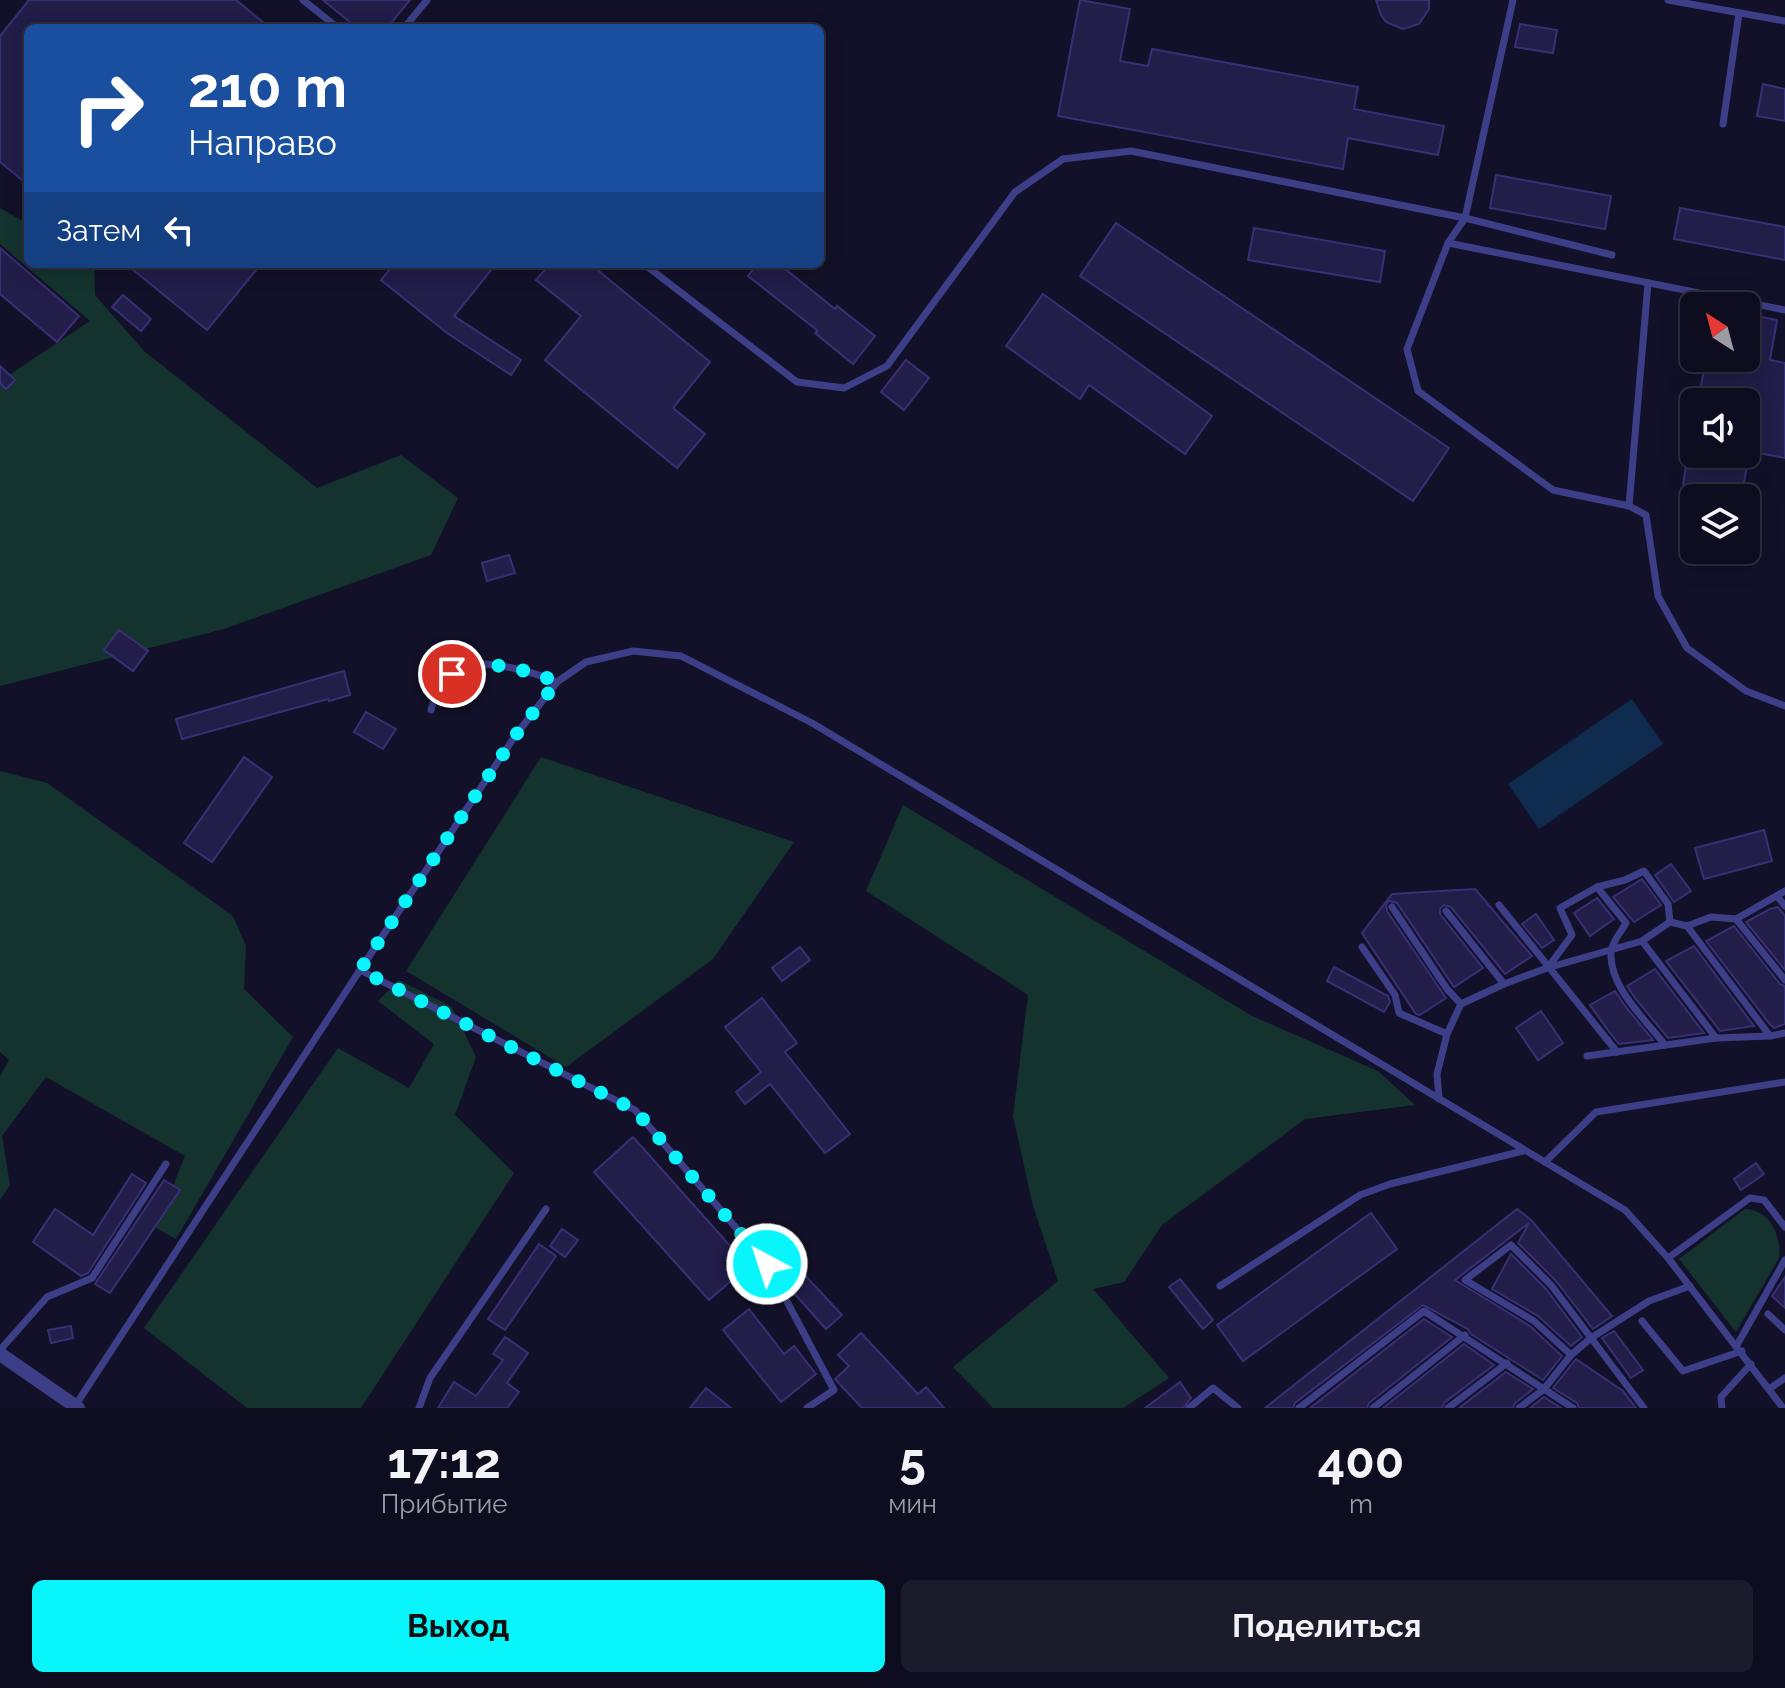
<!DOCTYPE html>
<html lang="ru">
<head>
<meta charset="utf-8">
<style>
	body { margin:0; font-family:Raleway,sans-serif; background:#1c1b2c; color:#f1f3f6; height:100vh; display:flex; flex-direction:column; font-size:30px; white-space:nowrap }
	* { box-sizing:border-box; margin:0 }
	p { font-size:26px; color:#9b9ca4 }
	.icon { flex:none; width:44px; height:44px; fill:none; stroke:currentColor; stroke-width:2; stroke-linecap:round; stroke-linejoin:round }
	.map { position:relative; height:1408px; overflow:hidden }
	.panel { display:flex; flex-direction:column; background:#0e0d1f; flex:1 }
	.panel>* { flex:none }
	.top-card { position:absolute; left:24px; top:24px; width:800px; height:244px; border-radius:12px; box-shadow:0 4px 20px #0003,0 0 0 2px #2e2d3d; background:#1a4fa0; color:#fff; overflow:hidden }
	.needle { width:52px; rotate:324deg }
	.fabs { position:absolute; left:1680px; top:292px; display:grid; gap:16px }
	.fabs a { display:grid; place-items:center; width:80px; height:80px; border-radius:12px; background:#0e0d1f; box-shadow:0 4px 20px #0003,0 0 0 2px #2e2d3d; font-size:40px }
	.pin { position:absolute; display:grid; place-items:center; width:68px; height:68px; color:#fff; margin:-34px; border:4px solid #fff; border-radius:50%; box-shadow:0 2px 8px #0007 }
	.me { position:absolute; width:88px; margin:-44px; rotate:320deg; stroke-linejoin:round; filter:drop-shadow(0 0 6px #0008) }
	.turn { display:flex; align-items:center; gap:28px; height:168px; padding:0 32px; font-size:36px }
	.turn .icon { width:104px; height:104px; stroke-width:2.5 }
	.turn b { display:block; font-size:56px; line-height:68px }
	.then { display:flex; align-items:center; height:76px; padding:0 32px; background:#0003; gap:16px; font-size:30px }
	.eta { display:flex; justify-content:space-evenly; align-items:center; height:136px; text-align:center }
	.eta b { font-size:48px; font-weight:700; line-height:56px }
	.cta { display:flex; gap:16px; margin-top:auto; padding:16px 32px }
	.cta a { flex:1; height:92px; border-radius:12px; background:#08f6fb; color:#111; font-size:32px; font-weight:700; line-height:92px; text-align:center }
	.cta a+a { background:#1c1b2c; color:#f1f3f6 }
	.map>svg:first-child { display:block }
	.green { fill:#14332f }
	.water { fill:#0f2c4e }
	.building { fill:#221d49; stroke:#382f75; stroke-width:2 }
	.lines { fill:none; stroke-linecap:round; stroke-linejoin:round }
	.lane { stroke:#3c3f87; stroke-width:7 }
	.street { stroke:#3c3f87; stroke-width:14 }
	.route { stroke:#08f6fb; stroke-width:14; stroke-dasharray:0 25.2 }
</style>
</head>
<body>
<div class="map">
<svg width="1785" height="1408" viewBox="0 0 1785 1408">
	<rect width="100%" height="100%" fill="#131129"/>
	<g class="green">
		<polygon points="0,208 28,224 28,264 94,264 95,295 144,351 317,488 401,455 458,498 431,555 224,629 0,686 0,381 90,321 0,244"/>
		<polygon points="541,757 794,842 713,959 566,1067 406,971"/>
		<polygon points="0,771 47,783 233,916 246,946 244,989 293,1037 176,1239 156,1228 185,1156 46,1077 2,1136 10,1185 0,1200 0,1076 9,1060 0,1052"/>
		<polygon points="903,805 1252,1016 1378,1071 1415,1105 1305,1119 1162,1225 1124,1282 1093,1289 1169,1378 1123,1408 993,1408 953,1367 1058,1281 1033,1206 1013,1116 1028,995 866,891"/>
		<polygon points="399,980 452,1007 476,1057 455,1115 514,1173 361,1408 247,1408 144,1328 338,1048 409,1088 434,1044 378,1001"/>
		<path d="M1745,1209C1769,1209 1782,1236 1779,1258L1736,1332L1679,1259Z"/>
	</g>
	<polygon class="water" points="1632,699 1663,744 1539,829 1508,784"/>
	<g class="building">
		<polygon points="29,0 236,0 270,28 28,28 28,185 0,162 0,36"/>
		<polygon points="323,0 410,0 387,28 357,28"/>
		<polygon points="1080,0 1130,9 1120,61 1148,66 1152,49 1358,87 1354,109 1444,126 1438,155 1348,138 1343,169 1058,116"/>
		<polygon points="1376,0 1429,0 1429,9 1419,24 1403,29 1386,22 1381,15"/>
		<polygon points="1520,24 1557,30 1553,53 1515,47"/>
		<polygon points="1763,84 1785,89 1785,121 1757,116"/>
		<polygon points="1496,175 1611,196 1605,229 1490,208"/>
		<polygon points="1680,208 1785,227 1785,260 1674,239"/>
		<polygon points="1116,223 1449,448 1413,501 1080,276"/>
		<polygon points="1254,228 1385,251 1380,282 1248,260"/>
		<polygon points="0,248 79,316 57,342 0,294"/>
		<polygon points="126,264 261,264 207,330"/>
		<polygon points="394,264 496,264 454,316 521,360 511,375 447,333 381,280"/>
		<polygon points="550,264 590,264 710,362 673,408 705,434 677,468 545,360 581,316 536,280"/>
		<polygon points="757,264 779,264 835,309 837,306 875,336 853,364 815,333 818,331 748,276"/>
		<polygon points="1043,294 1212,416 1185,454 1089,385 1080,399 1006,346"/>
		<polygon points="123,295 151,319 141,331 112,307"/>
		<polygon points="1746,314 1777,320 1770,360 1785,363 1785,458 1746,451 1746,402 1698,402 1706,358 1746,358"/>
		<polygon points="906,360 929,378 904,410 881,392"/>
		<polygon points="0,366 15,380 6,389 0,383"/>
		<polygon points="1688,454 1749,454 1742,495 1683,484"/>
		<polygon points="509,555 515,573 487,581 482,563"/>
		<polygon points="119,630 148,651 133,671 104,650"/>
		<polygon points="344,671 350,695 329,701 328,699 182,739 176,719"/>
		<polygon points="366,712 396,729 383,749 354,732"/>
		<polygon points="244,757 272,777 212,862 184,843"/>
		<polygon points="1764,830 1772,861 1704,879 1695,848"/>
		<polygon points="1671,864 1691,891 1674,902 1655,875"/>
		<polygon points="1642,879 1661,905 1634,922 1613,897"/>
		<polygon points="1475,889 1532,956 1505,974 1451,907 1444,905 1440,909 1440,914 1483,968 1454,987 1397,903 1389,901 1386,905 1387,911 1446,998 1420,1015 1416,1014 1362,933 1392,894"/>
		<polygon points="1597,898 1614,919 1590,936 1574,913"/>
		<polygon points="1778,907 1785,916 1785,970 1746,922 1770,909"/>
		<polygon points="1536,914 1554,940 1542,948 1522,924"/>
		<polygon points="1734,926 1780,984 1785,986 1785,1024 1774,1028 1769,1023 1706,941"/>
		<polygon points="1694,946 1754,1026 1720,1031 1666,961"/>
		<polygon points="800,947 810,960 782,981 772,968"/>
		<polygon points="1334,967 1388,996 1390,1002 1384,1012 1327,981"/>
		<polygon points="1655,969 1704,1033 1668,1038 1635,998 1627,986"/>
		<polygon points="1615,991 1625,1006 1653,1040 1619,1044 1607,1029 1590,1005"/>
		<polygon points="762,998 797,1043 785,1052 850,1134 825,1153 770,1084 745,1104 736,1092 761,1072 725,1027"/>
		<polygon points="1541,1011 1563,1043 1538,1060 1516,1028"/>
		<polygon points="633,1137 748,1266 709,1300 594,1172"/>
		<polygon points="1756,1163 1764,1174 1741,1190 1734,1179"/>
		<polygon points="132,1174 146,1183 88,1273 81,1276 33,1242 55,1209 93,1235"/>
		<polygon points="164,1180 180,1190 110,1293 95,1284"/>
		<polygon points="1517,1209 1531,1220 1612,1316 1593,1329 1556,1281 1518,1243 1529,1223 1455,1280 1530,1326 1562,1356 1543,1380 1471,1334 1468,1329 1423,1305 1295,1403 1293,1408 1265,1408"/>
		<polygon points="1371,1213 1397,1249 1243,1361 1217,1325"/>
		<polygon points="562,1229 578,1240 565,1257 550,1246"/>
		<polygon points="539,1244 556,1256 505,1330 488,1319"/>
		<polygon points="1511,1254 1546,1289 1582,1337 1571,1346 1538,1316 1492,1289"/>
		<polygon points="799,1269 842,1315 826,1329 784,1282"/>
		<polygon points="1785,1277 1785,1308 1772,1296"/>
		<polygon points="1180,1279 1213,1320 1203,1329 1169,1287"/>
		<polygon points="749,1309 784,1354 794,1346 816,1374 781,1402 723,1330"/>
		<polygon points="1424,1319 1452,1337 1369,1403 1367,1408 1310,1408"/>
		<polygon points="71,1326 73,1338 51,1343 48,1330"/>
		<polygon points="1614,1331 1643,1370 1631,1378 1602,1338"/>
		<polygon points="861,1333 918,1394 926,1387 944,1408 862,1408 835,1379 849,1366 838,1355"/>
		<polygon points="505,1337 528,1353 507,1383 519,1392 507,1408 438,1408 454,1382 476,1396 503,1360 493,1354"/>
		<polygon points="1464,1344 1494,1365 1444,1403 1442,1408 1383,1408"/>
		<polygon points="1576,1359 1623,1391 1636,1408 1579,1408 1577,1403 1553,1388"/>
		<polygon points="1506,1372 1533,1389 1515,1403 1513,1408 1459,1408"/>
		<polygon points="1180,1382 1191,1398 1183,1408 1145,1408"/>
		<polygon points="706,1388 731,1408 690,1408"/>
		<polygon points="1544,1397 1561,1408 1530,1408"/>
	</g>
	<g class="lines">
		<g class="lane">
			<polyline points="303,0 338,28"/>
			<polyline points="1513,0 1465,218 1448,243 1407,349 1418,391 1553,490 1629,506 1646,515 1658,596 1687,648 1746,691 1785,706"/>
			<polyline points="1668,0 1785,21"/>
			<polyline points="404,28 427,0"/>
			<polyline points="1723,124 1739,13"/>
			<polyline points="1448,243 1785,310"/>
			<polyline points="644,264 797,382 844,388 887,366 1015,192 1063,159 1131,151 1465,218 1612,255"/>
			<polyline points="1629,506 1648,283"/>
			<path d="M431,710L438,686L466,663C499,664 526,669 557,682L586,662L633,651L681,656L812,723L1625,1210L1668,1258L1783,1408"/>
			<path d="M1597,887L1626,923C1621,932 1612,942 1611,952C1609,987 1645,1019 1665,1045"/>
			<polyline points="1777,896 1785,906"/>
			<polyline points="1499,905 1617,1052"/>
			<polyline points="1392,907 1447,989 1461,1004"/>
			<polyline points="1446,911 1504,984"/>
			<polyline points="1736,919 1785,980"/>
			<polyline points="1687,926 1770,1036"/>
			<polyline points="1642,941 1716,1038"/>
			<polyline points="1362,947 1395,995 1399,1013 1447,1034"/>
			<polyline points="1549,966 1572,935 1560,908 1597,887 1625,880 1644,871 1668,904 1670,922"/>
			<polyline points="360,970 635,1110 767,1264 834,1390 807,1408"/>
			<polyline points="1587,1056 1716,1038 1770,1036 1785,1033"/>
			<polyline points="1439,1099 1437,1074 1447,1034 1461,1004 1504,984 1547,968 1642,941 1670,922 1687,926 1711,917 1736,919 1785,891"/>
			<polyline points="1545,1162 1596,1112 1785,1082"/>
			<polyline points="1668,1258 1750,1198 1764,1200 1785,1227"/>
			<polyline points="1220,1286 1360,1195 1390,1184 1523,1151"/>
			<polyline points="1768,1314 1785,1330"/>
			<polyline points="1642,1321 1683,1371 1742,1351"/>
			<polyline points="1737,1345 1785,1260"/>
			<polyline points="0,1350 47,1297 92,1278 166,1164"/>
			<polyline points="1571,1355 1534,1321 1465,1280 1511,1245 1551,1285 1644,1408"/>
			<polyline points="1769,1389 1785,1378"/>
			<polyline points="75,1406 360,970 515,736 557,682"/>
			<polyline points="419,1408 430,1378 546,1209"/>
			<polyline points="1189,1408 1213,1388 1238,1408"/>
			<polyline points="1299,1408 1424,1311 1573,1408"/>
			<polyline points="1373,1408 1465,1335"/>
			<polyline points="1448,1408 1507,1363"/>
			<polyline points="1519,1408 1544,1389 1571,1355 1591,1338 1649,1301 1690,1286"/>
			<polyline points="1722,1408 1721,1397 1751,1364"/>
		</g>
		<polyline class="street" points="0,1354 78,1408"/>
	</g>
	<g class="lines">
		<path class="route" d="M452,674L466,663C499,664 526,669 557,682L515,736L360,970L635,1110L767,1264"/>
	</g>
</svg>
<div class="fabs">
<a><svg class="needle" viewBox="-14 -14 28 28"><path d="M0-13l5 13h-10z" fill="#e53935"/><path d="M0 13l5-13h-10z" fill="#9b9ca4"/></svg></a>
<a><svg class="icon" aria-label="sound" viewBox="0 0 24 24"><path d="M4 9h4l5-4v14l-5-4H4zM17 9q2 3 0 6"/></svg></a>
<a><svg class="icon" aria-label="layers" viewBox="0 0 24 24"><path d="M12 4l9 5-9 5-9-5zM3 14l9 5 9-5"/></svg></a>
</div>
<div class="pin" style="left:452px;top:674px;background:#d93025"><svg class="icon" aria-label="arrive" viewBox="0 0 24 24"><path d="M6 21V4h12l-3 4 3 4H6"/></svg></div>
<svg class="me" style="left:767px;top:1264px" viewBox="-20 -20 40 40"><circle r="17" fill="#08f6fb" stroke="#fff" stroke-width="3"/><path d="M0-11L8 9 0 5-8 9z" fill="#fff"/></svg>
<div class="top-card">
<div class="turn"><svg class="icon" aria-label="right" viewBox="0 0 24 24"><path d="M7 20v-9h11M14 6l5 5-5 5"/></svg><div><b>210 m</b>Направо</div></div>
<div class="then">Затем<svg class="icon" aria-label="left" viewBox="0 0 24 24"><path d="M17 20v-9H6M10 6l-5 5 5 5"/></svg></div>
</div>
</div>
<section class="panel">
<div class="eta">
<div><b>17:12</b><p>Прибытие</p></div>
<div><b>5</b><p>мин</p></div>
<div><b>400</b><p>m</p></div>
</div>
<div class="cta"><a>Выход</a><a>Поделиться</a></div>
</section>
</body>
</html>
